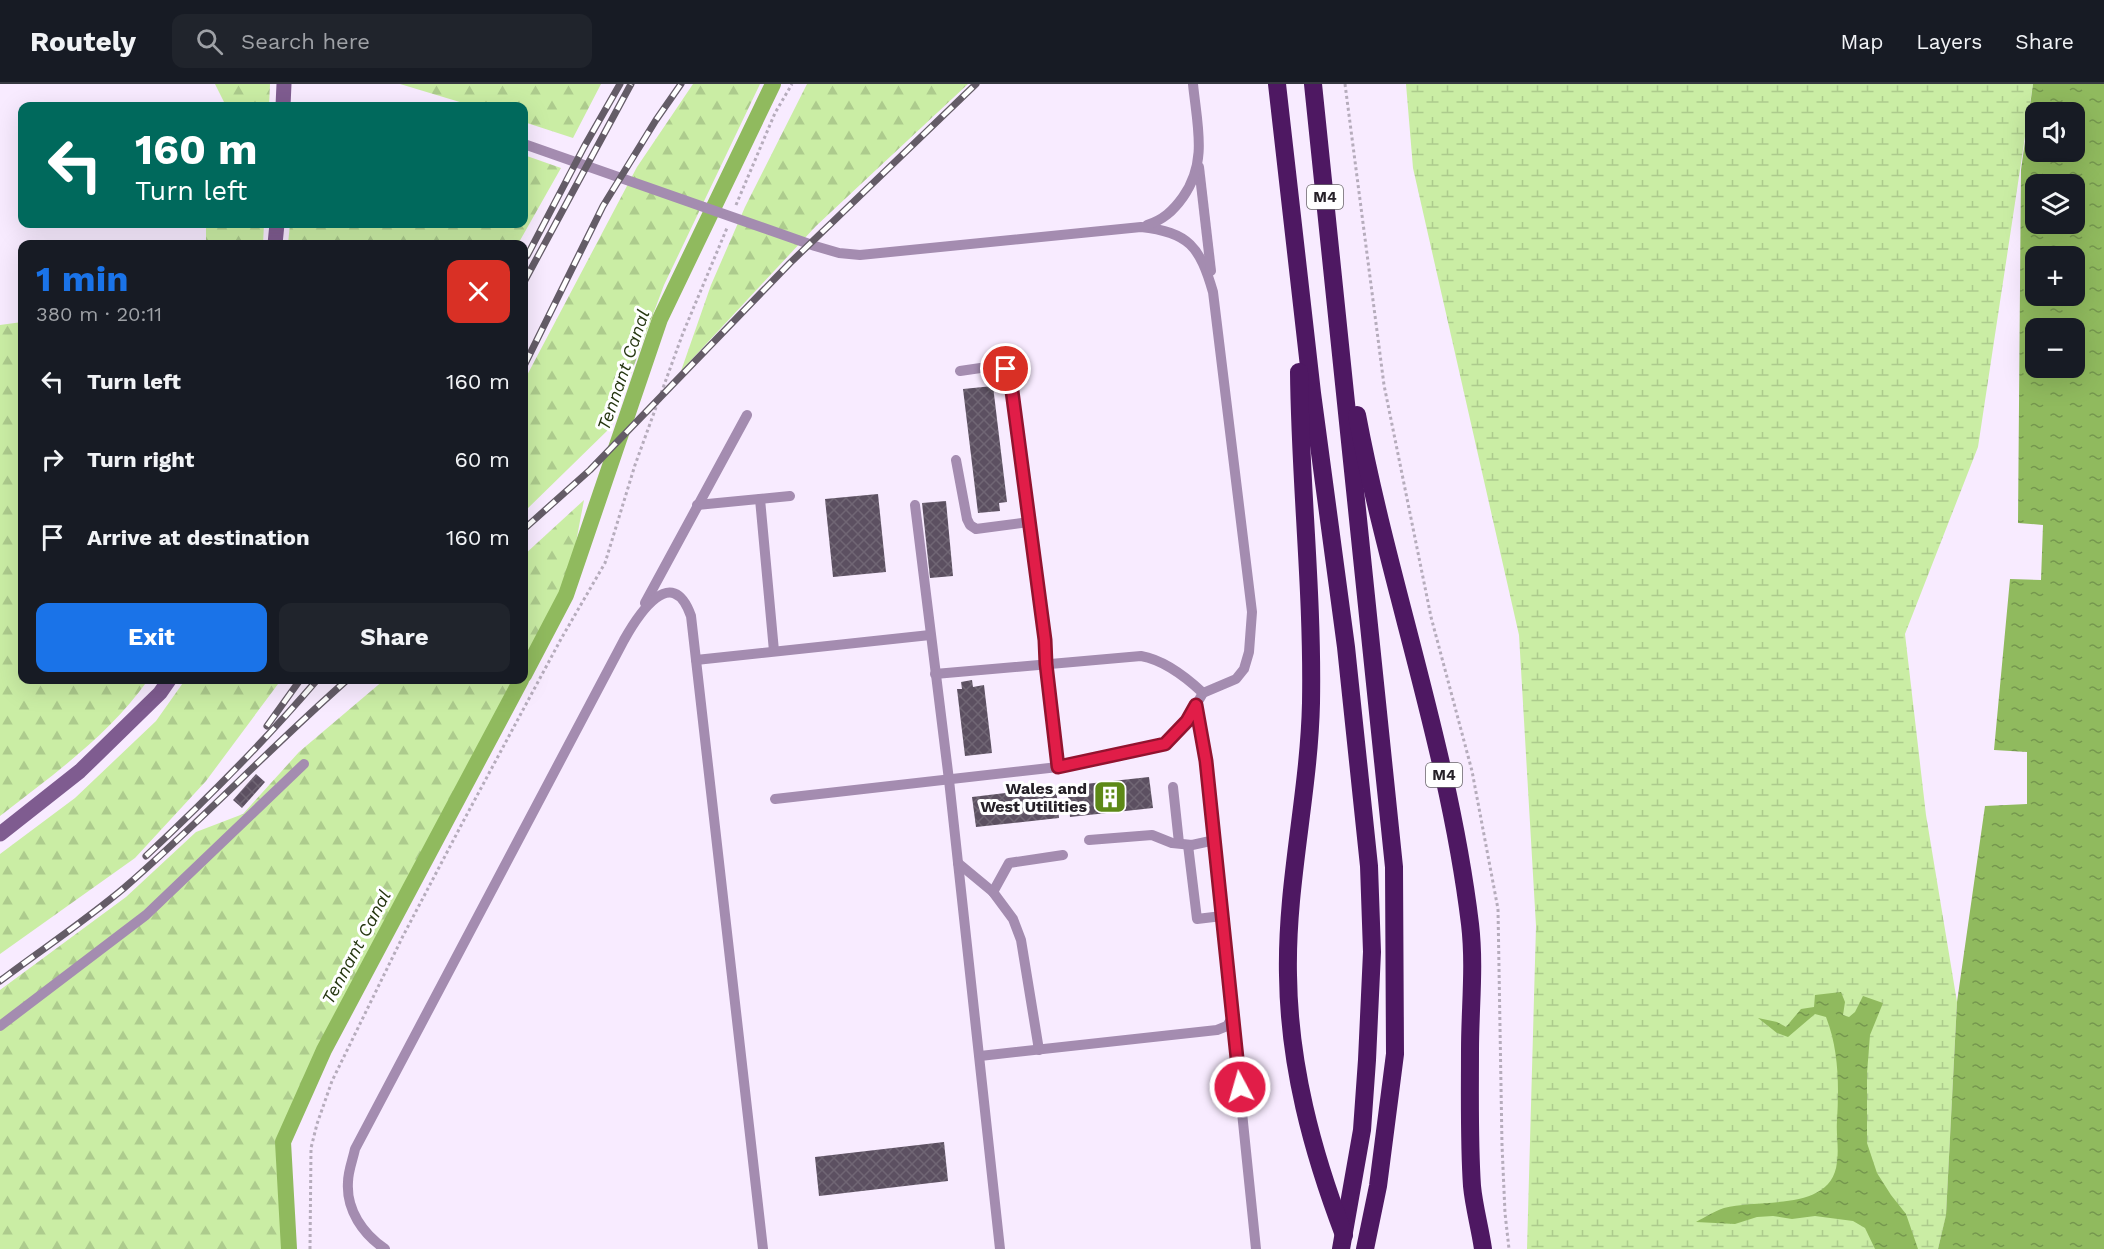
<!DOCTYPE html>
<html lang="en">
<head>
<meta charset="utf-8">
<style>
	body { margin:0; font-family:"Work Sans",sans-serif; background:#20242c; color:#f1f3f6; height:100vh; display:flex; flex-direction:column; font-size:22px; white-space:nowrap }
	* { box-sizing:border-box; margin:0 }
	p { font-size:20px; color:#9ea1a6 }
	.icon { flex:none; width:33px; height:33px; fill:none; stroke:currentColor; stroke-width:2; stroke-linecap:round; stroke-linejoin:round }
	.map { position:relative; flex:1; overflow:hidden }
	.side { position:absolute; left:18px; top:156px; width:510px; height:444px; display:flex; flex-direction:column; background:#171b24; border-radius:12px; box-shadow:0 6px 24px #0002 }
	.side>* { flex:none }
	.guide { position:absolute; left:18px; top:18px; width:510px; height:126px; border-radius:12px; box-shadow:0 6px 24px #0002; background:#00695c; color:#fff; overflow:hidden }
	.tools { position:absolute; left:2025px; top:18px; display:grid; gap:12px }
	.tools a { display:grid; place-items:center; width:60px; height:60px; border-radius:12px; background:#171b24; box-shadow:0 6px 24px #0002; font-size:30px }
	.pin { position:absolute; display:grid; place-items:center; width:51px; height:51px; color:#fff; margin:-26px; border:3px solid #fff; border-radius:50%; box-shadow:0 2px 6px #0007 }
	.me { position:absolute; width:66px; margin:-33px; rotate:354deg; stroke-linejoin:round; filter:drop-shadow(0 0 4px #0008) }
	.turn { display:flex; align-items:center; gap:21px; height:126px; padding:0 18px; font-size:27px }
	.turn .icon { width:78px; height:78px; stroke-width:2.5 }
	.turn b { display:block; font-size:42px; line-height:51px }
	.round { display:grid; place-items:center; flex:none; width:63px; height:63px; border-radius:12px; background:#20242c }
	.head { display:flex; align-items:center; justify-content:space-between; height:102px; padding:0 18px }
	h1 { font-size:36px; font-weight:700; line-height:45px; color:#1a73e8 }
	.button { display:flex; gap:12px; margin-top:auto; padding:12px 18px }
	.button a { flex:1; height:69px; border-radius:12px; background:#1a73e8; color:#fff; font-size:24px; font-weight:700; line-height:69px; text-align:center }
	.button a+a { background:#20242c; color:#f1f3f6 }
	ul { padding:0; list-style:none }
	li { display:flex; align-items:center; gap:18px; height:78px; padding:0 18px }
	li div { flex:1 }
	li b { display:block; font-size:22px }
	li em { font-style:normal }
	header { display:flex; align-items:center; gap:36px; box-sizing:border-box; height:84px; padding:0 30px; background:#171b24; border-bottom:2px solid #363941 }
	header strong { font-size:28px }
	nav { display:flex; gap:33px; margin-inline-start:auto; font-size:21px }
	.search { width:420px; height:54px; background:#20242c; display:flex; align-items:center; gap:15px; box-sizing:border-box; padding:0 21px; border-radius:12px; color:#9ea1a6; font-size:22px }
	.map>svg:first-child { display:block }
	.forest { fill:url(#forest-firs) }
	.wetland { fill:url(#wetland-marsh) }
	.water { fill:url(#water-ripples); fill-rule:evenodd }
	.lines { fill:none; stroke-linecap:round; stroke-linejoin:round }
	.canal { stroke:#90ba5e; stroke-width:16 }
	.building { fill:url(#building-cross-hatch) }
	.path { stroke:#b6acbc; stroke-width:3; stroke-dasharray:3 3; stroke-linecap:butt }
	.lane { stroke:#a48cb0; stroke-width:10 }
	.secondary { stroke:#7f5c90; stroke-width:15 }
	.highway { stroke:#4e1862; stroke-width:18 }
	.rail-casing { stroke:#645c67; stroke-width:7 }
	.rail { stroke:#fff; stroke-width:4.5; stroke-dasharray:14; stroke-linecap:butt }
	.route-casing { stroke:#92132f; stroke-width:15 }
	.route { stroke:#e11d48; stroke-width:10 }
	.labels { text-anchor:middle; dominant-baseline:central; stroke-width:6; stroke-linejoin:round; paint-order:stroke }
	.shield { fill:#fff; stroke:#676468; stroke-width:1.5 }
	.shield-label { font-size:15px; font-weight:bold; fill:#262128 }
	.poi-label { font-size:16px; font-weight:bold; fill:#262128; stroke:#fff; text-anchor:end }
	.water-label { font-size:18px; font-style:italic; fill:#263711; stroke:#fff }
</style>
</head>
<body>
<header>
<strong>Routely</strong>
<div class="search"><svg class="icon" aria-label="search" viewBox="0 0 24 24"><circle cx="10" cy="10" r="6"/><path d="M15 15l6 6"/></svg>Search here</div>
<nav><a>Map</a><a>Layers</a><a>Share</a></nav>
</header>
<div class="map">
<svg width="2104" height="1165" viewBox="0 0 2104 1165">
	<defs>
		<pattern id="forest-firs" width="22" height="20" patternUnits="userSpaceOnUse" patternTransform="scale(1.5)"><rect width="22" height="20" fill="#caeda4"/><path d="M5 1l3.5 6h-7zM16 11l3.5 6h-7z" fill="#adcb8d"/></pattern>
		<pattern id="wetland-marsh" width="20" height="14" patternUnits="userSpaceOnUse" patternTransform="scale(1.5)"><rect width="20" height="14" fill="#caeda4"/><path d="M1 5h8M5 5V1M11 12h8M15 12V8" fill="none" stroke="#adcb8d"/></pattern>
		<pattern id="water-ripples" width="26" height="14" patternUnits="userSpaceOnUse" patternTransform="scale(1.5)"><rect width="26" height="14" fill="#90ba5e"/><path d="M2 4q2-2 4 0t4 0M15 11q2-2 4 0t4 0" fill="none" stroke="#75974e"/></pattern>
		<pattern id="building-cross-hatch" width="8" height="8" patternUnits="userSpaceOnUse" patternTransform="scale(1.5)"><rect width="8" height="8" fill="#5c5061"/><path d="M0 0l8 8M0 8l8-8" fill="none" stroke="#706674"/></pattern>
	</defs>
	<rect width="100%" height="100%" fill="#f8ebff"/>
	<g class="forest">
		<polygon points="215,0 270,0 269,22 226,22"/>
		<polygon points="400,0 601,0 573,54 524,38 524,22 473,22"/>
		<polygon points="693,0 760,0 664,201 611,343 524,428 524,297 637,83"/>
		<polygon points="807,0 968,0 816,142 681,287 711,201 745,123"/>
		<polygon points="524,71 561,84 518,160 288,160 290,140 524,140"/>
		<polygon points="206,140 264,140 263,160 206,160"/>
		<path d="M22,238V596H148C108,652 54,690 0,732V241Z"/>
		<polygon points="584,416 566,511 524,591 524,471"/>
		<polygon points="185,596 281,596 206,697 135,774 0,870 0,770 75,714 156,637"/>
		<polygon points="384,596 521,596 324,966 283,1058 289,1165 0,1165 0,906 126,813 196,748 243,730 299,668"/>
	</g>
	<polygon class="wetland" points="1406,0 2033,0 1978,363 1905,550 1926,731 1957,918 1946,1132 1938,1165 1527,1165 1536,842 1519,551 1413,84"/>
	<g class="water">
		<path d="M2033,0H2104V1165H1938L1946,1131L1957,918L1985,722L2027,720V668L1994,666L2010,495L2041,496L2043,441L2018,439L2021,86ZM2036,28H2074V68H2036ZM2036,100H2074V140H2036ZM2036,172H2074V212H2036ZM2036,244H2074V284H2036Z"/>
		<path d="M1841,908L1845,918L1843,931L1849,933L1855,928L1863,912L1883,919L1870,951L1867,989V1059L1877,1089L1891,1111L1906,1130L1918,1165H1875L1865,1144L1853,1137L1815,1132L1792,1135L1773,1132L1757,1133L1735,1140L1696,1138C1705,1133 1715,1127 1724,1124C1758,1114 1832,1129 1837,1078C1839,1064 1836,1050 1837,1037C1839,1002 1839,966 1826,933L1815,930L1788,953L1777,949L1758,934L1777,938L1786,943L1801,925L1814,923L1815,911Z"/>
	</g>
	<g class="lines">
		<g class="canal">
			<polyline points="524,591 566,511 660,235 773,0"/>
			<polyline points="289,1165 283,1058 324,966 521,596"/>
		</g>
	</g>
	<g class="building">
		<polygon points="993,302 1007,418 999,419 1000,427 978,429 963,305"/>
		<polygon points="878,410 886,488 833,493 825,415"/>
		<polygon points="946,417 953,492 930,494 922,419"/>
		<polygon points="972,596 973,603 984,601 992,669 965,672 957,605 962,605 961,598"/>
		<polygon points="256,690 265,698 242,724 233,716"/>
		<polygon points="1149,693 1153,724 1070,733 1067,702"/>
		<polygon points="1056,703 1059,734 976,743 972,713"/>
		<polygon points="944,1058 948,1097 819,1112 815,1073"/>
	</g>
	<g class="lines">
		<g class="path">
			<polyline points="1345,0 1384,301 1431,533 1472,687 1498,825 1502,1061 1505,1129 1509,1165"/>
			<polyline points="736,121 775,29 792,0"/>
			<polyline points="310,1165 311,1064 317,1040 332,997 403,852 465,734 561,555 605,479 635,381 683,249 727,144"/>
		</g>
		<g class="lane">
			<path d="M524,60L815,162L839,169L860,171L1141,143C1189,148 1200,163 1213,208L1252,528L1249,568L1244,585L1236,595L1203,609L1196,621L1206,677L1256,1165"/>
			<polyline points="1199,83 1211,187"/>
			<path d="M1147,141C1163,136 1173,127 1183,113C1208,78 1197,41 1193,0"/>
			<polyline points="960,287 1001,281 1010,292 1045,556 1046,580 1058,683"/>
			<polyline points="956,376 967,435 970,441 976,445 1029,438"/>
			<polyline points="760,415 774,567"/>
			<polyline points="697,421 790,412"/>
			<polyline points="915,421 949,696 1000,1165"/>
			<polyline points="645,519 747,331"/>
			<polyline points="696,576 930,551"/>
			<path d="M935,590L1141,572C1164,576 1186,593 1203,609"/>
			<polyline points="1173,703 1179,759"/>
			<polyline points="775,715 1058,683 1165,660 1187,637 1196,621"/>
			<polyline points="1089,756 1152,751 1172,759 1192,761 1215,756"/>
			<polyline points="1188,761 1197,835 1222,832"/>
			<polyline points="958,779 993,808 1013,835 1021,856 1039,966"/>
			<polyline points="993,808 1009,779 1063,771"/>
			<polyline points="0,942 146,831 304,680"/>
			<polyline points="980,972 1217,946 1227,942 1232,934"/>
			<path d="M385,1165C363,1150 346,1126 348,1098C348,1087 353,1075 355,1065L624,556C638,531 672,478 691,532L763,1165"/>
		</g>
		<g class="secondary">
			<polyline points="283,22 284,0"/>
			<polyline points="275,160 277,140"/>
			<polyline points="0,750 80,687 160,609 169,596"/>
		</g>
		<g class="highway">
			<polyline points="1277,0 1312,309 1346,563 1369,782 1372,868 1367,976 1362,1046 1341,1165"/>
			<polyline points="1313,0 1394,783 1395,970 1378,1102 1365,1165"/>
			<path d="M1299,288C1300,398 1313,508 1311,619C1309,710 1286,800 1288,891C1289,981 1312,1067 1344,1151"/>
			<path d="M1357,331C1389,501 1449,666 1470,840C1475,882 1470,924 1470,966C1470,1011 1469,1058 1472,1102C1474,1123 1480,1144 1483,1165"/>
		</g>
		<g class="rail-casing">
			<g id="rail">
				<polyline points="527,172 584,63 620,0"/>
				<polyline points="524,198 631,0"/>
				<polyline points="524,282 603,122 656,36 681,0"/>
				<polyline points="524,445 590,386 790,179 976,0"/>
				<polyline points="267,642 300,596"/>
				<path d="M146,772C206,716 264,658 317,596"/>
				<path d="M0,897C41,866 85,837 124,804C201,737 271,663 347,596"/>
			</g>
		</g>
		<use href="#rail" class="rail"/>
	</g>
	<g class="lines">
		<g class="route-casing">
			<polyline id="route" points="1006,285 1010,292 1045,556 1046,580 1058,683 1165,660 1187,637 1196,621 1206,677 1240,1003"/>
		</g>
		<use href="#route" class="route"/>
	</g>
	<defs>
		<g id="building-square" transform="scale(1.725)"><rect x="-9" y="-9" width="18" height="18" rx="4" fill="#5d8917" stroke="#fff"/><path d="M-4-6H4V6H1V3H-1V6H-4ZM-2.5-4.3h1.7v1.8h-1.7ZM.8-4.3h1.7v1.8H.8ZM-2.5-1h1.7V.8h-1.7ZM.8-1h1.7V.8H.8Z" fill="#fff"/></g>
	</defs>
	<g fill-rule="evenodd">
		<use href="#building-square" x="1110" y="713"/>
	</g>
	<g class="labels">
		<g class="shield">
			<rect x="1307" y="101" width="36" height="24" rx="4.5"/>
			<rect x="1426" y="679" width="36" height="24" rx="4.5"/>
		</g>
		<g class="shield-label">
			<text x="1325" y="113">M4</text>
			<text x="1444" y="691">M4</text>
		</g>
		<g class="poi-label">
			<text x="1087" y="704">Wales and<tspan x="1087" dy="18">West Utilities</tspan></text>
		</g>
		<g class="water-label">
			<text transform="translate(623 286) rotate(-71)">Tennant Canal</text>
			<text transform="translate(356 863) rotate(-62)">Tennant Canal</text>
		</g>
	</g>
</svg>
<div class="tools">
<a><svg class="icon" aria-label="sound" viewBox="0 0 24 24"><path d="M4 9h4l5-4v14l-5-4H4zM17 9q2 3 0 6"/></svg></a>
<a><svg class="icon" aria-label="layers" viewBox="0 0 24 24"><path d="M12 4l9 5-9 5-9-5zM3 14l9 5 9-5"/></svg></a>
<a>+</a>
<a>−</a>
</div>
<div class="pin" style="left:1006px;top:285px;background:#d93025"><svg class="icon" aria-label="arrive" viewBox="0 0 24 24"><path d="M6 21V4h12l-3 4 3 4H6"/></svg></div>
<svg class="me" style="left:1240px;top:1003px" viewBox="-20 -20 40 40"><circle r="17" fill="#e11d48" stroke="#fff" stroke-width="3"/><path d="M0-11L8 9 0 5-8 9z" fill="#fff"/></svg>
<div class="guide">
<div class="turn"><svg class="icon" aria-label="left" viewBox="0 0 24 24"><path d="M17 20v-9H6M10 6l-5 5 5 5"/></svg><div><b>160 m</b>Turn left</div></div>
</div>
<section class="side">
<div class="head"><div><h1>1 min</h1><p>380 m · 20:11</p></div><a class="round" style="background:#d93025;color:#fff"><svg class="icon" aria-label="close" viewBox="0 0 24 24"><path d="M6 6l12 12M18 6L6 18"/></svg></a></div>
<ul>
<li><svg class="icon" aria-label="left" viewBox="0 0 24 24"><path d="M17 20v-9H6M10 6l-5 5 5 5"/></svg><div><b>Turn left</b></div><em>160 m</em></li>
<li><svg class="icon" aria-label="right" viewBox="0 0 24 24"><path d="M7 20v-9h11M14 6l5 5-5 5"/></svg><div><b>Turn right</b></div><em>60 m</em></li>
<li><svg class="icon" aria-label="arrive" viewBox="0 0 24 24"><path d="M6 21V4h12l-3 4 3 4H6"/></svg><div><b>Arrive at destination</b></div><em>160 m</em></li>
</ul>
<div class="button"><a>Exit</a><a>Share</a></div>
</section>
</div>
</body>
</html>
